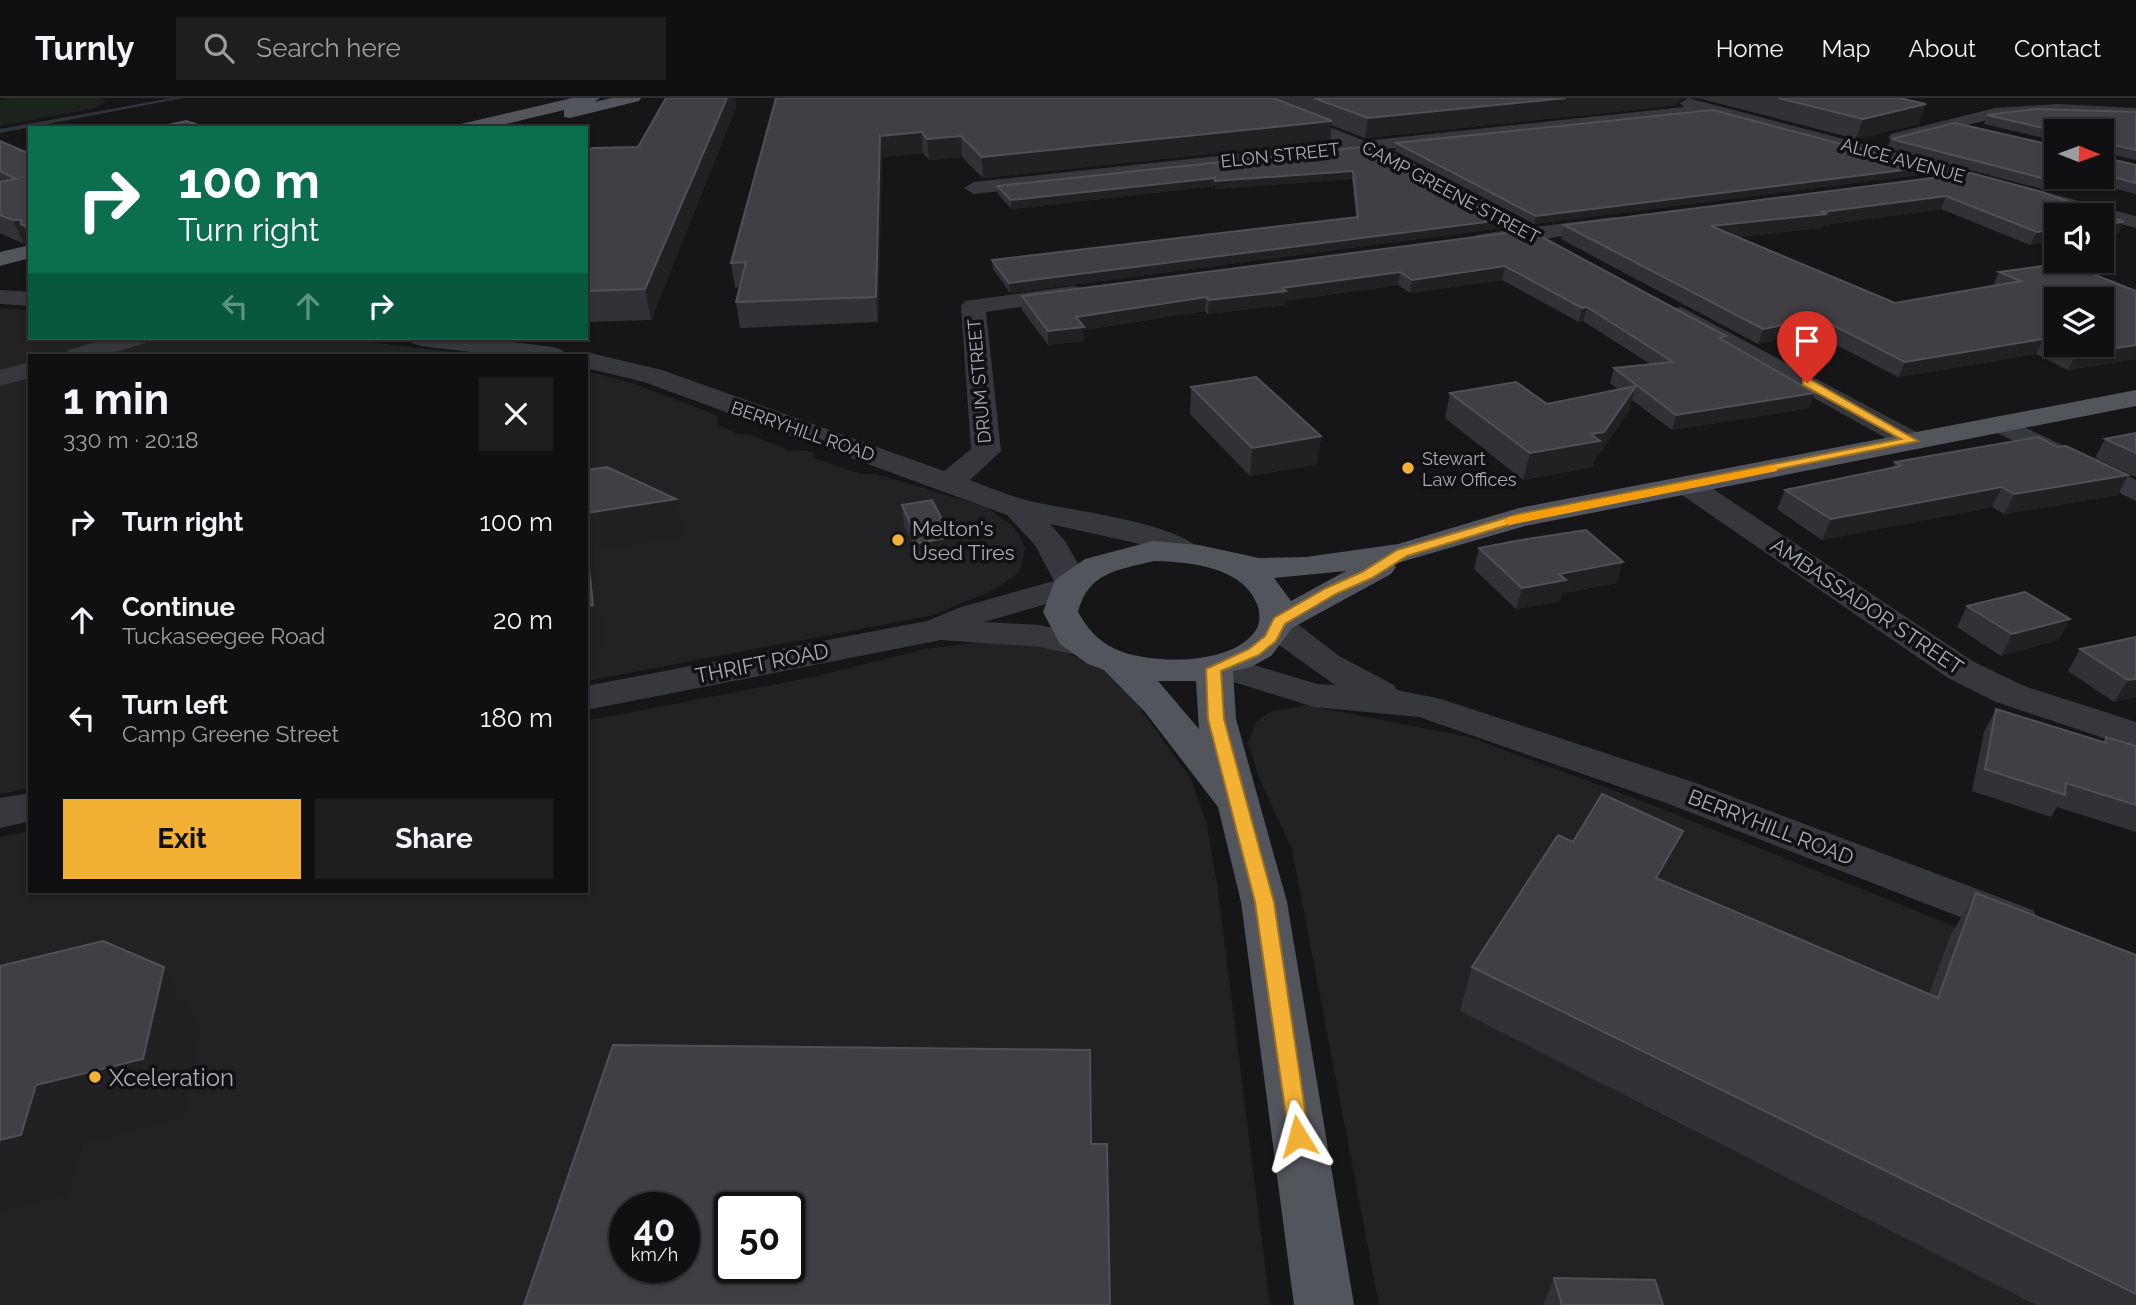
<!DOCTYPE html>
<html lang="en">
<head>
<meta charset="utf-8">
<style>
	body { margin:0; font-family:Raleway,sans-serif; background:#1e1e20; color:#f1f3f6; height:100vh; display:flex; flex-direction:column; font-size:26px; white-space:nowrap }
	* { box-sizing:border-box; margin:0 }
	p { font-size:23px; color:#9c9d9f }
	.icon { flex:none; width:38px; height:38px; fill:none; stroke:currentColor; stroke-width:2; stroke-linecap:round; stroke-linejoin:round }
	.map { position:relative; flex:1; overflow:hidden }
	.details { position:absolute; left:28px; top:256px; width:560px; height:539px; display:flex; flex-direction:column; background:#101012; border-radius:0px; box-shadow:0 2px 5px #0004,0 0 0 2px #303032 }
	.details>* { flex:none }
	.guide { position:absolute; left:28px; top:28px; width:560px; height:214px; border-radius:0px; box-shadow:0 2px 5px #0004,0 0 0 2px #303032; background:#0b6e4f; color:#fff; overflow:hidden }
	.needle { width:46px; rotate:91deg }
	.buttons { position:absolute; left:2044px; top:21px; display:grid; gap:14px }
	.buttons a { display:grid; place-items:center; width:70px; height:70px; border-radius:0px; background:#101012; box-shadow:0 2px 5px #0004,0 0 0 2px #303032; font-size:35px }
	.speed { position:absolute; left:609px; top:1094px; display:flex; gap:14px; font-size:35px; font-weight:700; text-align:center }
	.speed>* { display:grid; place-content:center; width:91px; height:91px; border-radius:50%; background:#101012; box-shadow:0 2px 5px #0004,0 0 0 2px #303032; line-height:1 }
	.speed small { font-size:18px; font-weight:400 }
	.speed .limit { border:4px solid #111; border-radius:10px; background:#fff; color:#111 }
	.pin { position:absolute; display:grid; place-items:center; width:60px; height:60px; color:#fff; margin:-72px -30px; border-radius:50% 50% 50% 0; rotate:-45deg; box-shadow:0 0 7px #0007 }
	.pin .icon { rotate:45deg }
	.me { position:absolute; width:77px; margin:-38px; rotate:352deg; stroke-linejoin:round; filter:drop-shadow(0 0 5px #0008) }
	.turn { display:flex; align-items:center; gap:24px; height:147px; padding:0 35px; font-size:32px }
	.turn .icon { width:91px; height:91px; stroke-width:2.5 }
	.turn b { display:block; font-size:49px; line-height:60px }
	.lanes { display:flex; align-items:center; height:66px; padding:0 35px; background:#0003; justify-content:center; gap:35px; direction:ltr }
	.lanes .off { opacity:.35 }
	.round { display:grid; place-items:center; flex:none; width:74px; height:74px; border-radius:0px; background:#1e1e20 }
	.overview { display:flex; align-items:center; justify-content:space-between; height:119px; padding:0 35px }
	h1 { font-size:42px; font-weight:700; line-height:52px }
	.button { display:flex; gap:14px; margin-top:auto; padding:14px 35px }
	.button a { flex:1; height:80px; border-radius:0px; background:#f2b134; color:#111; font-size:28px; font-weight:700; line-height:80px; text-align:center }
	.button a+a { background:#1e1e20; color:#f1f3f6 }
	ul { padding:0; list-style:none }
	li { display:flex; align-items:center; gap:21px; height:98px; padding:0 35px }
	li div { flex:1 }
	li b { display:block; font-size:26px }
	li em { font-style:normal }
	header { display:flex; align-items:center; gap:42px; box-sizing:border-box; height:98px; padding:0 35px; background:#101012; border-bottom:2px solid #303032 }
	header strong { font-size:33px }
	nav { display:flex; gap:38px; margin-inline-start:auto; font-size:24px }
	.search { width:490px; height:63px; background:#1e1e20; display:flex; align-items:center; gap:18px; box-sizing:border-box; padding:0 24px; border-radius:0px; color:#9c9d9f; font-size:26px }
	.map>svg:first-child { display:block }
	.built { fill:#222225; fill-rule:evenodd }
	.green { fill:#1c231d }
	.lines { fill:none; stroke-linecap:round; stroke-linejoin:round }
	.stream { fill:#2c353c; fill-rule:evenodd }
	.minor { fill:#37383d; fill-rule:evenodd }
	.major { fill:#53555c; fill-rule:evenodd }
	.wall { fill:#323236 }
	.shaded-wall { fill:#212124 }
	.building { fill:#3f3f44; stroke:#4f5156; stroke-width:2; fill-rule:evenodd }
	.route { fill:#f2b134; stroke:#9d7322; stroke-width:2 }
	.slow { fill:#f59e0b }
	.poi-dot { fill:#f2b134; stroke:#111113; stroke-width:2.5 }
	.labels { text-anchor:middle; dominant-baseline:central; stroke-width:7; stroke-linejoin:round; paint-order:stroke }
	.far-street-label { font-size:18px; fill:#a8adb8; stroke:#111113 }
	.far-poi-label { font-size:18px; fill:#a8adb8; stroke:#111113; text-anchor:start }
	.poi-label { font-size:21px; fill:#a8adb8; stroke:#111113; text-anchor:start }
	.street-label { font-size:21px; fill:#a8adb8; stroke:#111113 }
	.near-poi-label { font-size:24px; fill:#a8adb8; stroke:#111113; text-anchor:start }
</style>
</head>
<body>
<header>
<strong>Turnly</strong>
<div class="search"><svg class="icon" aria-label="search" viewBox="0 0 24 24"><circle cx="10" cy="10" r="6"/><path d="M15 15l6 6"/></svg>Search here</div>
<nav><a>Home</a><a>Map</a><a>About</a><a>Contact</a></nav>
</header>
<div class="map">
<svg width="2136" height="1207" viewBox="0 0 2136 1207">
	<rect width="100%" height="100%" fill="#161618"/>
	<g class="built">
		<polygon points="0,210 30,212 30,240 336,240 479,257 30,257 30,690 0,696"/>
		<polygon points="586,273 632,285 719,318 717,326 738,336 749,336 790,353 806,352 813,355 814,360 861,376 877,376 986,409 1013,428 1021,440 1025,450 1022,468 1016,477 990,494 930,518 586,583"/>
		<path d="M980,544L1058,551L1106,572L1123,587L1190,679L1206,723L1217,785L1270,1207H0V739L30,733V793H586V623L813,579L925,551ZM625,1110H684V1169H625ZM730,1110H789V1169H730Z"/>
		<polygon points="1306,607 1469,639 1645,704 2136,901 2136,1207 1379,1207 1292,751 1259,680 1248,645 1256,624 1270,614"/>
	</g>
	<polygon class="green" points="10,0 98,0 107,3 95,10 0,28 0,2"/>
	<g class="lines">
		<polygon class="stream" points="172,0 183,0 0,35 0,31"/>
		<g class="minor">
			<polygon points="1232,0 1255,0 1365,43 1684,9 1680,5 1688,0 2136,118 2136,130 2102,121 2102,117 2087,117 1711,16 1386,51 1534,129 1615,119 1625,125 1615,131 1549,140 1538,146 1527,143 1476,147 1473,142 1476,137 1509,132 1384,63 1361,54 974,96 964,90 974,84 1340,45"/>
			<polygon points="2058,6 2136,10 2136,20 2058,16 1995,20 1897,45 1888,40 1891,36 1995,10"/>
			<path d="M1074,188L1082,190L1086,195L1082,200L986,214L1001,353L970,382C988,389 1007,397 1026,402C1064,412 1182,424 1203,455L1199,462L1187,465L1140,446L1050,426L1065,443L1088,483L1077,497L984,524L1040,527L1094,539L1099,547L1094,555L1081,558L1040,549L941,542L586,612V588L927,523L961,509L1054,483L1035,447L1007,417L644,284L586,270V257H577L586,254L662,272L944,373L971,351L961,208L965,203Z"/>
			<polygon points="0,192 30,194 30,208 0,206"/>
			<polygon points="1681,209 1922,337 1926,343 1922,349 1912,352 1902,349 1672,221 1669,216 1672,211"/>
			<polygon points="110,240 149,240 145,245 105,257 65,257 69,252"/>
			<polygon points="408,240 478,240 553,249 562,252 566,257 496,257 421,248 412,245"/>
			<polygon points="30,264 30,280 0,288 0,272"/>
			<polygon points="2001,318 2136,382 2136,403 1991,332 1987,326 1991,320"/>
			<polygon points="1687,378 1698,381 1974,564 2024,588 2136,624 2136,651 1996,604 1948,580 1676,393 1672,387 1676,381"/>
			<polygon points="1278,518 1291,521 1339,558 1394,587 1397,592 1441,601 1696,685 2033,812 2040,824 2033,836 2017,841 1666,705 1419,619 1314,609 1208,576 1202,568 1208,560 1221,557 1317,586 1335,587 1265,537 1260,529 1265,521"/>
			<polygon points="30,695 30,723 0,730 0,700"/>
		</g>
		<g class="major">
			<polygon points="572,0 600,0 594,4 612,0 641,0 639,3 570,20 564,19 564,12 489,30 459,30 461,26"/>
			<polygon points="30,147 30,160 0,168 0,154"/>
			<path d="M2136,292V308L1525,428L1394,466L1396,469L1391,476L1292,530L1271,558L1251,569L1233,573L1236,621L1287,804L1354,1207H1294L1241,804L1218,709L1145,614L1104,572L1088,566L1060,546L1043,514L1055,482L1085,461L1153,443L1199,447L1259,460L1306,459L1398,446L1519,410ZM1154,463C1188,464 1242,468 1257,506C1260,514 1261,524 1256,532C1233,568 1150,567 1115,551C1098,543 1087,530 1078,514C1088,474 1118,472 1154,463ZM1346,473L1291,503L1274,480ZM1158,583H1196L1199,631Z"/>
		</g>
	</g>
	<g class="wall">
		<polygon points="666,0 735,0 736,9 651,222 586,224 586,58 638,49"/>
		<polygon points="776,0 1684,0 1680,2 1678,7 1365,40 1331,27 1330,43 983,80 962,59 929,62 923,55 882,59 878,224 740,230 736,204 740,189 735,190 731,165"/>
		<polygon points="1698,0 1899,0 1919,26 1856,41"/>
		<polygon points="2136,14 2136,62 2105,55 2106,60 2136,67 2136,96 2068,79 2102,79 2102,33 2056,33 2056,43 1984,26 1987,17"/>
		<polygon points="1891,41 2056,48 2056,76 2048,74 2042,91 1887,50"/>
		<polygon points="0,43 30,56 30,145 24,146 0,135"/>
		<polygon points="1396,45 1927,69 1925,76 1534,126 1395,53"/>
		<polygon points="1362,49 1502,122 1501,130 1010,195 993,171 992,162 1356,119 1352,81 1215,91 1215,88 1011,111 998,96 997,88"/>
		<polygon points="1971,75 2124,124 2117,137 2102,139 2102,117 2030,147 1941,111 1824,127 1822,130 1736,139 1895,205 1993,188 1999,174 2136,193 2136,261 2068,272 2036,256 1898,279 1813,235 1758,246 1561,141 1564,127"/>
		<polygon points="1529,132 1726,238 1725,243 1815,295 1809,310 1672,332 1632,302 1629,313 1597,359 1595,360 1593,369 1523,382 1445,320 1450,295 1547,306 1619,292 1610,285 1614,270 1650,266 1583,223 1579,224 1502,182 1410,195 1398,187 1285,203 1285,207 1208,216 1205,213 1084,232 1084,243 1048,247 1022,212 1022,198"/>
		<polygon points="1191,289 1321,338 1317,366 1250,378 1190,316"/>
		<polygon points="2136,335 2136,379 2095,360 2105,341"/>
		<polygon points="1895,364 2118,397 2004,416 1992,409 1822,442 1777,411 1785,392 1893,369"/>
		<polygon points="902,407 952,460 921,465 904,427"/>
		<polygon points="1479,450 1617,485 1562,495 1560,503 1516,511 1474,471"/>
		<polygon points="1967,508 2070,521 2058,542 2001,558 1957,529"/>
		<polygon points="2136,539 2136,599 2114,604 2068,573 2080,551"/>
		<polygon points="1996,611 2103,644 2106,639 2136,648 2136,734 2057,709 2051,719 1972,693 1984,634"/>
		<polygon points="1573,744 1666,776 1662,782 1929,896 1950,838 1976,795 2136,857 2136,1207 2036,1207 1460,913 1472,869"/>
		<polygon points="1554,1180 1663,1207 1543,1207"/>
	</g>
	<g class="shaded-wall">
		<polygon points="727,0 735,0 736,9 651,222 645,191"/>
		<polygon points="1566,0 1684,0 1680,2 1678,7 1365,40 1368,20"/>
		<polygon points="1926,6 1919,26 1856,41 1863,21"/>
		<polygon points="1332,23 1330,43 983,80 982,59"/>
		<polygon points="922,34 923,55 882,59 878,224 876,199 880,38"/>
		<polygon points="961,38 962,59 929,62 927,41"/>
		<polygon points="1927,69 1925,76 1534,126 1536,118"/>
		<polygon points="1353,73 1352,81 1215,91 1215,83"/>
		<polygon points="1215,80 1215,88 1011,111 1011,102"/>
		<polygon points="1946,98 1941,111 1824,127 1822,130 1707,142 1711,128"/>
		<polygon points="13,122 21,122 30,145 24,146"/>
		<polygon points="1502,122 1501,130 1010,195 1009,185"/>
		<polygon points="2124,124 2117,137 2102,139 2102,126"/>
		<polygon points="2056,131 2056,144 2030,147 2037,134"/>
		<polygon points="1505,168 1502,182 1410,195 1412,182"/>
		<polygon points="1400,174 1398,187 1285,203 1285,207 1208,216 1209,202 1282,190"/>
		<polygon points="1206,199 1205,213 1084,232 1084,243 1048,247 1048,233 1076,219"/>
		<polygon points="1587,209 1583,223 1579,224 1582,210"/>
		<polygon points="1819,220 1813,235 1758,246 1763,231"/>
		<polygon points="2043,241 2036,256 1898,279 1905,264"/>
		<polygon points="2136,247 2136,261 2068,272 2076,256"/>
		<polygon points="1636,288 1629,313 1597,359 1595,360 1593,369 1523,382 1530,355"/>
		<polygon points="1815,295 1809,310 1672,332 1676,317"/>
		<polygon points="1321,338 1317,366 1250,378 1252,350"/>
		<polygon points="2128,377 2118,397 2004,416 2014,396"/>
		<polygon points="2002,389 1992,409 1822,442 1831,421"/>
		<polygon points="676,401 684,438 593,453 604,547 586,550 586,415"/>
		<polygon points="951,439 952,460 921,465 919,445"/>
		<polygon points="1623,464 1617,485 1562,495 1560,503 1516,511 1522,490 1559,476"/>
		<polygon points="2070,521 2058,542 2001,558 2012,536"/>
		<polygon points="2136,581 2136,599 2114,604 2128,582"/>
		<polygon points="1683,733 1666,776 1639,823 1656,780"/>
		<polygon points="164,869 201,928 183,1019 82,1046 69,1095 0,1114 0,1042 36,987"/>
	</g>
	<g class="building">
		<polygon points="666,0 727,0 645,191 586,193 586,58 592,50 638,49"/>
		<polygon points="776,0 1273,0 1332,23 982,59 961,38 927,41 922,34 880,38 876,199 736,204 746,164 731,165"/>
		<polygon points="1314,0 1566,0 1368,20"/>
		<polygon points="1778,0 1899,0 1926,6 1863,21"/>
		<polygon points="2037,11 2136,14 2136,52 2105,45 2106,60 2136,67 2136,85 2102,76 2102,33 2056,33 1987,17"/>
		<polygon points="1713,12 1927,69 1536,118 1396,45"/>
		<polygon points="186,23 207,30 155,30"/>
		<polygon points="1955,25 2056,48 2056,65 2051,64 2046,81 1891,41"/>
		<polygon points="0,43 30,56 30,130 21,126 21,122 13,122 0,117 0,84 16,81 0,73"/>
		<polygon points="1362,49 1384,57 1502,122 1009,185 992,162 1358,119 1353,73 1215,83 1215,80 1011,102 997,88"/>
		<path d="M1971,75L2042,94L2124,124L2102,126V117H2056V131L2037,134L1946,98L1822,114L1827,116L1711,128L1895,205L2021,183L1999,174L2065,165L2136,193V247L2076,256L2043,241L1905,264L1819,220L1763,231L1564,127ZM2056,201H2102V247H2056Z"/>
		<polygon points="1529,132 1726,238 1719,240 1815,295 1676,317 1614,270 1673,264 1587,209 1582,210 1505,168 1412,182 1400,174 1282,190 1286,193 1209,202 1206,199 1076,219 1084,229 1048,233 1022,198"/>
		<polygon points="1256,279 1321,338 1252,350 1191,289"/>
		<polygon points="1516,284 1547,306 1636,288 1604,334 1591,336 1600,343 1530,355 1450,295"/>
		<polygon points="2136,335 2136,355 2105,341"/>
		<polygon points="2038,339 2057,349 2066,348 2128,377 2014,396 2002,389 1831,421 1785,392 1901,368 1895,364"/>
		<polygon points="607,369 676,401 586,415 586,372"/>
		<polygon points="932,402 951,439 919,445 902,407"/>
		<polygon points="1586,432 1623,464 1559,476 1566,482 1522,490 1479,450 1521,442"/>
		<polygon points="586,442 593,507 586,509"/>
		<polygon points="2025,494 2070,521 2012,536 1967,508"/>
		<polygon points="2136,539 2136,581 2128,582 2080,551"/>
		<polygon points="1996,611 2106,645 2106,639 2136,648 2136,707 2066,685 2065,697 1985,671"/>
		<polygon points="1602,696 1683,733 1656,780 1938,900 1976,795 2136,857 2136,1196 1472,869 1558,737 1573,744"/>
		<polygon points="103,843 164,869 143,961 36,987 21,1037 0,1042 0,868"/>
		<path d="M613,947L1090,952L1091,1046H1107L1110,1207H524ZM625,1110H684V1169H625ZM730,1110H789V1169H730Z"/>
		<polygon points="1554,1180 1655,1182 1663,1207 1562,1207"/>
	</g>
	<polygon class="route" points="1803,282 1811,282 1918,343 1521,423 1407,458 1372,480 1336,496 1285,526 1276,543 1259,557 1221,573 1224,621 1274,804 1309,1038 1306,1045 1298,1047 1290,1045 1255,804 1208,621 1206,571 1249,551 1265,538 1274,520 1326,490 1362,474 1397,452 1519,416 1901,341 1803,287"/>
	<polygon class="slow" points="1773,367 1777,368 1777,373 1509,427 1503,423 1509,419"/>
	<g class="poi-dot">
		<circle cx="1408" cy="370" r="7"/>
		<circle cx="898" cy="442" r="7"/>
		<circle cx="95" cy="979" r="7"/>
	</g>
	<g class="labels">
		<g class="far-street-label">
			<text transform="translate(1280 57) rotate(-6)">ELON STREET</text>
			<text transform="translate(1903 62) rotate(15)">ALICE AVENUE</text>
			<text transform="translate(1451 94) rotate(28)">CAMP GREENE STREET</text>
			<text transform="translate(979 283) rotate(-95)">DRUM STREET</text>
			<text transform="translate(803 333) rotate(19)">BERRYHILL ROAD</text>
		</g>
		<g class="far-poi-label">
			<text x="1422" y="360">Stewart<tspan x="1422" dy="21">Law Offices</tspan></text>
		</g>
		<g class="poi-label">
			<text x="912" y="430">Melton's<tspan x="912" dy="24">Used Tires</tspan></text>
		</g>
		<g class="street-label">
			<text transform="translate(1867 508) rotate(34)">AMBASSADOR STREET</text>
			<text transform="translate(762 565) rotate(-11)">THRIFT ROAD</text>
			<text transform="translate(1771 729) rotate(21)">BERRYHILL ROAD</text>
		</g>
		<g class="near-poi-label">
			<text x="109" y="979">Xceleration</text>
		</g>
	</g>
</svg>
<div class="buttons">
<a><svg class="needle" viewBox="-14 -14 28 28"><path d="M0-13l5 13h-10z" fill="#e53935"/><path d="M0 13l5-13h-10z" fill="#9c9d9f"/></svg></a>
<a><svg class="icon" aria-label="sound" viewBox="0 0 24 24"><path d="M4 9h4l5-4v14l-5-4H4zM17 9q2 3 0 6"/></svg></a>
<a><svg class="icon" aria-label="layers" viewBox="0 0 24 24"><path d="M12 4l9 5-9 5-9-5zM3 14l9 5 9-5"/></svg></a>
</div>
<div class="speed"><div>40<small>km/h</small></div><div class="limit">50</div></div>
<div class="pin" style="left:1807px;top:285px;background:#d93025"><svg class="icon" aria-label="arrive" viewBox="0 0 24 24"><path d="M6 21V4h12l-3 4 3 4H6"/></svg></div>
<svg class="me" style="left:1298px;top:1038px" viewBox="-20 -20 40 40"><path d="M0-17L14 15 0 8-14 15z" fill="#f2b134" stroke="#fff" stroke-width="4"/></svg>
<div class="guide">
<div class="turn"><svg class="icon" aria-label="right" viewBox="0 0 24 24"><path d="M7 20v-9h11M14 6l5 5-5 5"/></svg><div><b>100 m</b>Turn right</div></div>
<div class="lanes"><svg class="icon off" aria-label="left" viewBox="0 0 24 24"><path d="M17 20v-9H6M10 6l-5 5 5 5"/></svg><svg class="icon off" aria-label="ahead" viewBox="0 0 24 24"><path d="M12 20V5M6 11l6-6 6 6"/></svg><svg class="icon" aria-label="right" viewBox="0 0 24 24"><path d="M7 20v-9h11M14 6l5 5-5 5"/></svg></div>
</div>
<section class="details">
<div class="overview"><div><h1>1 min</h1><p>330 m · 20:18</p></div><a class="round"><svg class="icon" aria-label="close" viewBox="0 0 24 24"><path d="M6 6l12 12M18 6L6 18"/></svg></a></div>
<ul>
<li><svg class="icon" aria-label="right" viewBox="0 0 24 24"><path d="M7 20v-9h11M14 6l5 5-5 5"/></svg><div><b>Turn right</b></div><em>100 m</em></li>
<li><svg class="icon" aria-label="ahead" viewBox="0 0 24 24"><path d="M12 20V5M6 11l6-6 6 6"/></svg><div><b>Continue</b><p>Tuckaseegee Road</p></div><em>20 m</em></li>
<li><svg class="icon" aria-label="left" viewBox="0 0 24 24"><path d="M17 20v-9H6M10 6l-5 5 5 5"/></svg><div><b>Turn left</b><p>Camp Greene Street</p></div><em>180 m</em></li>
</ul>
<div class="button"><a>Exit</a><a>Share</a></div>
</section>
</div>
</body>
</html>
